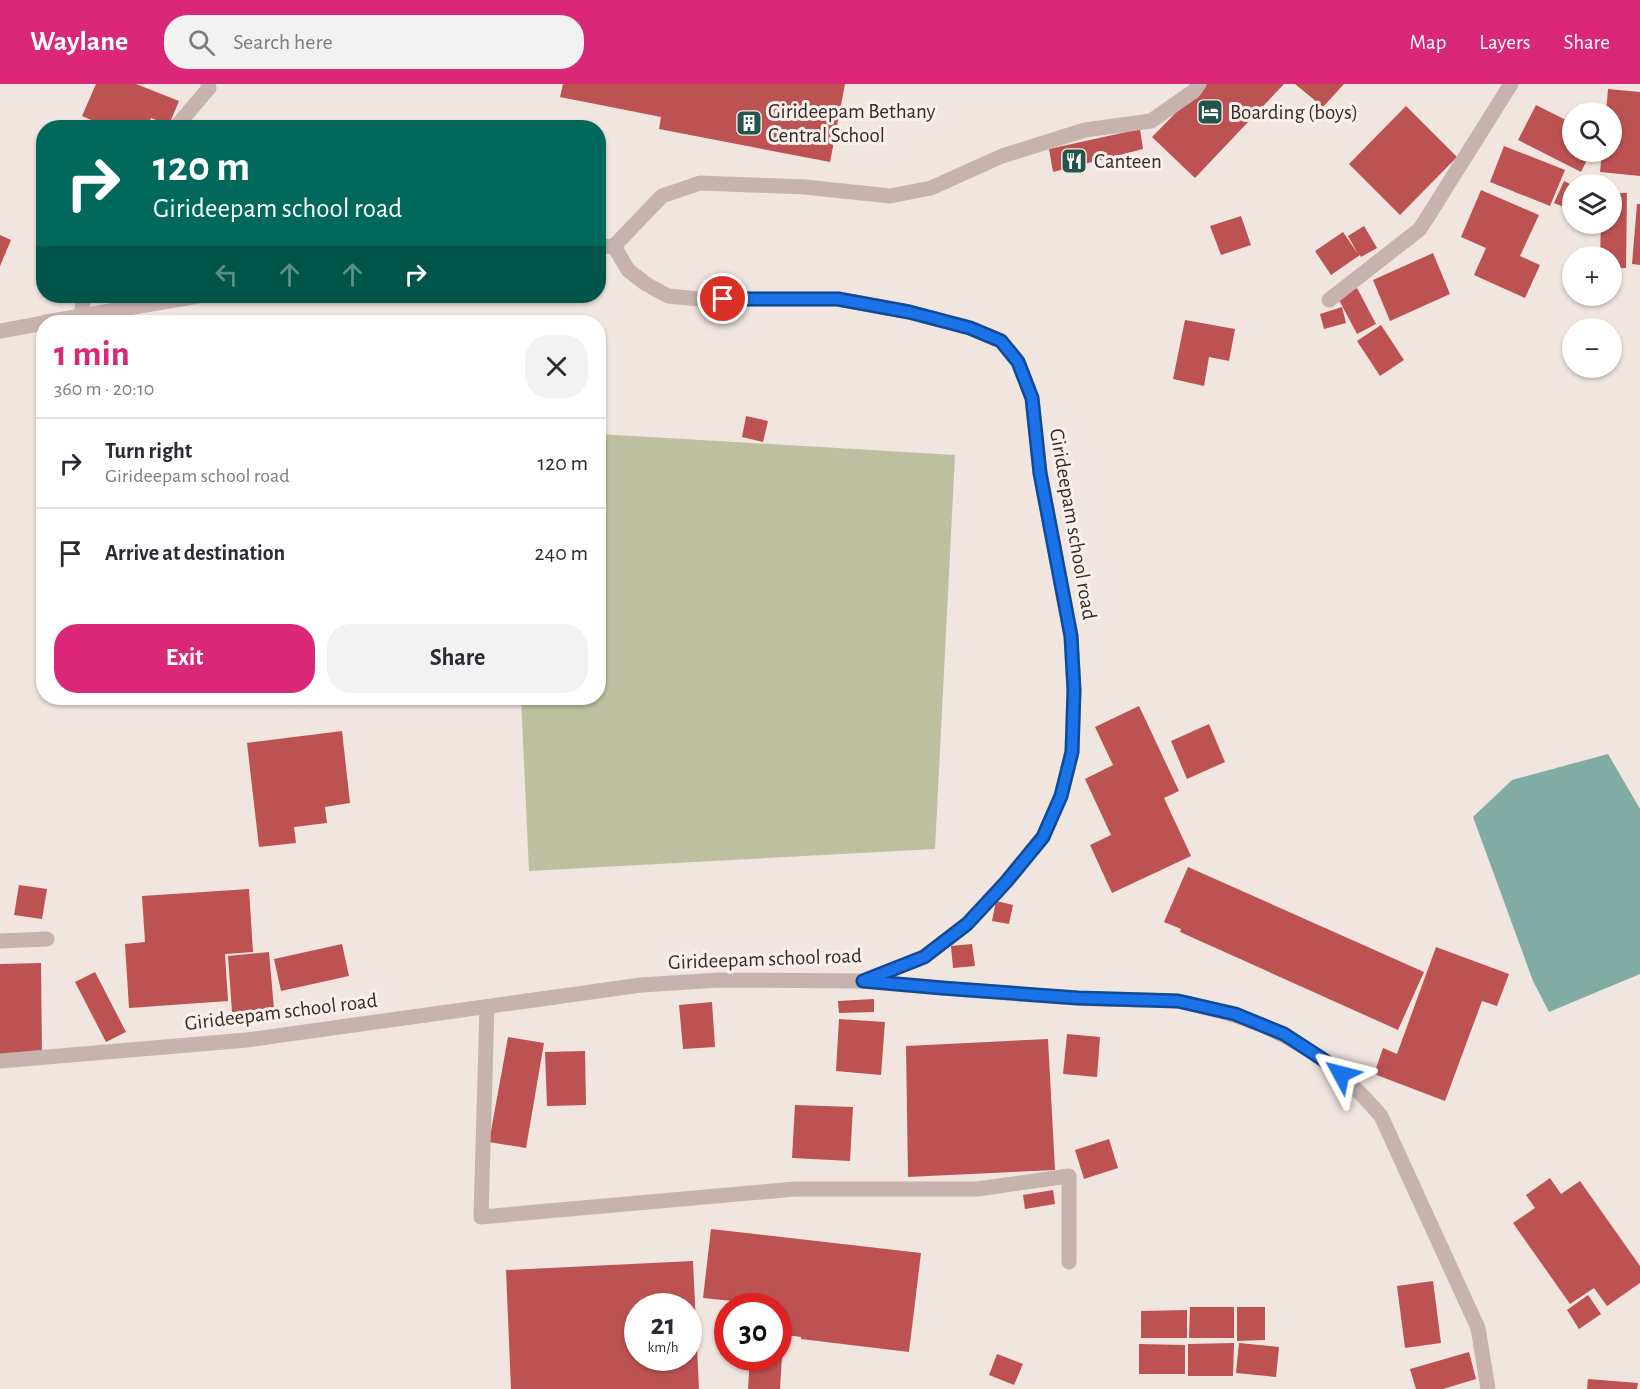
<!DOCTYPE html>
<html lang="en">
<head>
<meta charset="utf-8">
<style>
	body { margin:0; font-family:"Alegreya Sans",sans-serif; background:#f2f2f3; color:#2b2b33; height:100vh; display:flex; flex-direction:column; font-size:22px; white-space:nowrap }
	* { box-sizing:border-box; margin:0 }
	p { font-size:20px; color:#7c7c81 }
	.icon { flex:none; width:33px; height:33px; fill:none; stroke:currentColor; stroke-width:2; stroke-linecap:round; stroke-linejoin:round }
	.map { position:relative; flex:1; overflow:hidden }
	.drawer { position:absolute; left:36px; top:231px; width:570px; height:390px; display:flex; flex-direction:column; background:#fff; border-radius:24px; box-shadow:0 2px 4px #0004 }
	.drawer>* { flex:none }
	.top-card { position:absolute; left:36px; top:36px; width:570px; height:183px; border-radius:24px; box-shadow:0 2px 4px #0004; background:#00695c; color:#fff; overflow:hidden }
	.tools { position:absolute; left:1562px; top:18px; display:grid; gap:12px }
	.tools a { display:grid; place-items:center; width:60px; height:60px; border-radius:50%; background:#fff; box-shadow:0 2px 4px #0004; font-size:30px }
	.speed { position:absolute; left:624px; top:1209px; display:flex; gap:12px; font-size:30px; font-weight:700; text-align:center }
	.speed>* { display:grid; place-content:center; width:78px; height:78px; border-radius:50%; background:#fff; box-shadow:0 2px 4px #0004; line-height:1 }
	.speed small { font-size:15px; font-weight:400 }
	.speed .limit { border:9px solid #d22; background:#fff; color:#111 }
	.pin { position:absolute; display:grid; place-items:center; width:51px; height:51px; color:#fff; margin:-26px; border:3px solid #fff; border-radius:50%; box-shadow:0 2px 6px #0007 }
	.me { position:absolute; width:66px; margin:-33px; rotate:308deg; stroke-linejoin:round; filter:drop-shadow(0 0 4px #0008) }
	.turn { display:flex; align-items:center; gap:21px; height:126px; padding:0 18px; font-size:27px }
	.turn .icon { width:78px; height:78px; stroke-width:2.5 }
	.turn b { display:block; font-size:42px; line-height:51px }
	.lanes { display:flex; align-items:center; height:57px; padding:0 18px; background:#0003; justify-content:center; gap:30px; direction:ltr }
	.lanes .off { opacity:.35 }
	.round { display:grid; place-items:center; flex:none; width:63px; height:63px; border-radius:24px; background:#f2f2f3 }
	.summary { display:flex; align-items:center; justify-content:space-between; height:102px; padding:0 18px }
	h1 { font-size:36px; font-weight:700; line-height:45px; color:#db2777 }
	.primary-button { display:flex; gap:12px; margin-top:auto; padding:12px 18px }
	.primary-button a { flex:1; height:69px; border-radius:24px; background:#db2777; color:#fff; font-size:24px; font-weight:700; line-height:69px; text-align:center }
	.primary-button a+a { background:#f2f2f3; color:#2b2b33 }
	ul { padding:0; list-style:none }
	li { display:flex; align-items:center; gap:18px; height:90px; padding:0 18px; border-top:2px solid #e1e1e2 }
	li div { flex:1 }
	li b { display:block; font-size:22px }
	li em { font-style:normal }
	header { display:flex; align-items:center; gap:36px; box-sizing:border-box; height:84px; padding:0 30px; background:#db2777; color:#fff }
	header strong { font-size:28px }
	nav { display:flex; gap:33px; margin-inline-start:auto; font-size:21px }
	.search { width:420px; height:54px; background:#f2f2f3; display:flex; align-items:center; gap:15px; box-sizing:border-box; padding:0 21px; border-radius:24px; color:#7c7c81; font-size:22px }
	.map>svg:first-child { display:block }
	.green { fill:#bcbfa0 }
	.water { fill:#81aca3 }
	.building { fill:#bc5352; fill-rule:evenodd }
	.lines { fill:none; stroke-linecap:round; stroke-linejoin:round }
	.service { stroke:#c8b2ac; stroke-width:15 }
	.minor { stroke:#c8b2ac; stroke-width:15 }
	.route-casing { stroke:#114b97; stroke-width:15 }
	.route { stroke:#1a73e8; stroke-width:10 }
	.labels { text-anchor:middle; dominant-baseline:central; stroke-width:6; stroke-linejoin:round; paint-order:stroke }
	.poi-label { font-size:21px; fill:#372b2a; stroke:#f9f0ec; text-anchor:start }
	.street-label { font-size:21px; fill:#372b2a; stroke:#f9f0ec }
</style>
</head>
<body>
<header>
<strong>Waylane</strong>
<div class="search"><svg class="icon" aria-label="search" viewBox="0 0 24 24"><circle cx="10" cy="10" r="6"/><path d="M15 15l6 6"/></svg>Search here</div>
<nav><a>Map</a><a>Layers</a><a>Share</a></nav>
</header>
<div class="map">
<svg width="1640" height="1305" viewBox="0 0 1640 1305">
	<rect width="100%" height="100%" fill="#f1e5df"/>
	<polygon class="green" points="599,350 955,371 935,765 529,787 521,614 598,614"/>
	<polygon class="water" points="1608,670 1640,725 1640,890 1549,928 1533,897 1473,733 1512,696"/>
	<g class="building">
		<polygon points="96,0 136,0 179,17 169,41 151,34 147,44 110,44 82,32"/>
		<polygon points="563,0 845,0 830,78 659,45 661,33 560,13"/>
		<polygon points="1204,0 1284,0 1195,94 1152,53"/>
		<polygon points="1295,0 1344,0 1323,23"/>
		<polygon points="1608,5 1640,8 1640,92 1600,88 1602,68 1611,68 1611,28 1606,28"/>
		<polygon points="1536,21 1572,39 1572,68 1591,68 1581,88 1518,56"/>
		<polygon points="1406,22 1457,73 1400,131 1349,80"/>
		<polygon points="1140,45 1143,65 1053,88 1049,65"/>
		<polygon points="1504,62 1565,86 1550,122 1490,98"/>
		<polygon points="1564,97 1572,101 1572,118 1569,125 1554,119"/>
		<polygon points="1481,106 1539,131 1520,172 1540,181 1525,214 1474,191 1486,164 1461,153"/>
		<polygon points="1611,109 1627,109 1626,184 1611,184 1611,172 1600,172 1601,140 1611,140"/>
		<polygon points="1637,120 1640,120 1640,181 1632,180"/>
		<polygon points="1241,132 1251,161 1221,171 1210,142"/>
		<polygon points="1364,142 1377,164 1361,173 1360,171 1331,191 1315,167 1343,148 1358,170 1348,152"/>
		<polygon points="0,151 11,156 0,182"/>
		<polygon points="1433,169 1450,210 1390,237 1373,196"/>
		<polygon points="1357,204 1376,240 1357,250 1338,214"/>
		<polygon points="1342,223 1346,239 1324,245 1320,230"/>
		<polygon points="1185,236 1235,245 1229,277 1209,273 1204,302 1173,295"/>
		<polygon points="1381,241 1404,276 1380,292 1357,257"/>
		<polygon points="746,332 768,337 763,358 742,353"/>
		<polygon points="1139,622 1179,707 1164,714 1191,772 1112,809 1090,761 1111,751 1085,695 1113,681 1095,643"/>
		<polygon points="1209,640 1225,678 1187,695 1171,657"/>
		<polygon points="342,647 350,719 325,723 327,739 294,743 296,759 259,763 247,659"/>
		<polygon points="1188,783 1424,888 1398,946 1180,848 1181,845 1164,838"/>
		<polygon points="19,801 47,805 42,835 14,831"/>
		<polygon points="249,805 253,868 225,870 228,917 129,924 125,860 145,858 142,812"/>
		<polygon points="996,817 1013,821 1009,840 992,837"/>
		<polygon points="342,860 349,892 281,907 274,875"/>
		<polygon points="972,860 975,882 953,884 951,862"/>
		<polygon points="1436,863 1509,890 1497,922 1482,917 1445,1017 1374,990 1383,964 1397,970"/>
		<polygon points="269,868 274,925 232,928 228,872"/>
		<polygon points="41,879 42,970 0,970 0,880"/>
		<polygon points="95,888 126,948 106,958 75,898"/>
		<polygon points="874,915 874,928 839,929 838,917"/>
		<polygon points="712,918 715,963 683,965 679,921"/>
		<polygon points="839,935 885,938 881,991 836,987"/>
		<polygon points="1067,950 1100,953 1097,993 1063,990"/>
		<polygon points="508,953 544,959 526,1064 489,1058"/>
		<polygon points="1048,955 1055,1086 908,1093 906,962"/>
		<polygon points="585,967 586,1021 547,1022 545,968"/>
		<polygon points="795,1021 853,1023 850,1077 792,1074"/>
		<polygon points="1109,1055 1118,1084 1084,1095 1075,1066"/>
		<polygon points="1550,1094 1561,1110 1580,1097 1640,1182 1640,1199 1607,1222 1594,1204 1570,1220 1513,1139 1535,1124 1526,1111"/>
		<polygon points="1053,1106 1055,1120 1025,1125 1023,1111"/>
		<polygon points="711,1145 921,1169 909,1268 801,1255 801,1253 778,1250 778,1222 751,1222 752,1219 703,1214"/>
		<path d="M693,1177L699,1305H511L506,1186ZM638,1222H688V1274H638Z"/>
		<polygon points="1433,1197 1441,1259 1405,1264 1397,1202"/>
		<polygon points="1588,1211 1601,1230 1579,1245 1567,1226"/>
		<polygon points="1190,1223 1234,1223 1234,1254 1189,1254"/>
		<polygon points="1237,1223 1265,1223 1265,1256 1237,1257"/>
		<polygon points="1187,1226 1187,1254 1141,1254 1141,1227"/>
		<polygon points="1234,1259 1233,1292 1188,1292 1188,1260"/>
		<polygon points="1239,1259 1279,1263 1276,1293 1236,1289"/>
		<polygon points="1139,1260 1185,1261 1185,1290 1139,1290"/>
		<polygon points="1469,1268 1476,1295 1443,1305 1416,1305 1410,1285"/>
		<polygon points="778,1270 782,1271 780,1305 748,1305 750,1274 778,1274"/>
		<polygon points="997,1270 1023,1280 1014,1301 989,1291"/>
		<polygon points="1588,1295 1638,1299 1637,1305 1587,1305"/>
	</g>
	<g class="lines">
		<polyline class="service" points="614,162 662,112 700,99 805,103 890,112 931,104 1002,72 1085,46 1151,37 1194,7 1199,0"/>
		<g class="minor">
			<polyline points="175,44 209,4 208,0"/>
			<polyline points="1329,216 1420,145 1511,0"/>
			<polyline points="81,231 84,212"/>
			<polyline points="46,238 198,212"/>
			<polyline points="0,247 44,239"/>
			<polyline points="0,857 47,855"/>
			<path d="M866,897C936,904 1005,909 1075,914C1109,916 1142,915 1175,917C1187,918 1199,922 1211,925C1283,942 1333,976 1381,1032L1478,1244L1488,1305"/>
			<polyline points="487,923 481,1133 795,1105 977,1105 1069,1092 1069,1178"/>
			<polyline points="0,977 247,956 641,901 720,896 863,897 924,873 967,840 1006,798 1043,753 1061,712 1072,668 1074,606 1071,552 1040,389 1032,314 1018,277 1001,257 970,244 909,228 838,215 700,215 668,212 646,200 628,186 614,162 598,163"/>
		</g>
	</g>
	<g class="lines">
		<g class="route-casing">
			<polyline id="route" points="723,215 838,215 909,228 970,244 1001,257 1018,278 1032,314 1040,389 1071,552 1074,606 1072,668 1061,712 1043,753 1006,798 967,840 924,873 863,897 942,904 1078,914 1178,917 1235,930 1284,950 1324,976 1341,990"/>
		</g>
		<use href="#route" class="route"/>
	</g>
	<defs>
		<g id="hotel-square" transform="scale(1.35)"><rect x="-9" y="-9" width="18" height="18" rx="4" fill="#23554d" stroke="#f9f0ec"/><path d="M-6-4.5h1.5V1H6V5H4.5V3h-9V5H-6ZM-4 0a1.8 1.8 0 1 1 3.6 0ZM.5 0V-2.5h3Q6-2.5 6 0Z" fill="#fff"/></g>
		<g id="building-square" transform="scale(1.35)"><rect x="-9" y="-9" width="18" height="18" rx="4" fill="#23554d" stroke="#f9f0ec"/><path d="M-4-6H4V6H1V3H-1V6H-4ZM-2.5-4.3h1.7v1.8h-1.7ZM.8-4.3h1.7v1.8H.8ZM-2.5-1h1.7V.8h-1.7ZM.8-1h1.7V.8H.8Z" fill="#fff"/></g>
		<g id="restaurant-square" transform="scale(1.35)"><rect x="-9" y="-9" width="18" height="18" rx="4" fill="#23554d" stroke="#f9f0ec"/><path d="M-5-6h1v4h1v-4h1v4h1v-4h1v5L-1.5 .5V6h-2V.5L-5-1ZM5-6V6H3V1.5H1.5Q1.5-4 5-6Z" fill="#fff"/></g>
	</defs>
	<g fill-rule="evenodd">
		<use href="#hotel-square" x="1210" y="28"/>
		<use href="#building-square" x="749" y="39"/>
		<use href="#restaurant-square" x="1074" y="77"/>
	</g>
	<g class="labels">
		<g class="poi-label">
			<text x="768" y="27">Girideepam Bethany<tspan x="768" dy="24">Central School</tspan></text>
			<text x="1230" y="28">Boarding (boys)</text>
			<text x="1094" y="77">Canteen</text>
		</g>
		<g class="street-label">
			<text transform="translate(1073 440) rotate(80)">Girideepam school road</text>
			<text transform="translate(765 875) rotate(-2)">Girideepam school road</text>
			<text transform="translate(281 928) rotate(-7)">Girideepam school road</text>
		</g>
	</g>
</svg>
<div class="tools">
<a><svg class="icon" aria-label="search" viewBox="0 0 24 24"><circle cx="10" cy="10" r="6"/><path d="M15 15l6 6"/></svg></a>
<a><svg class="icon" aria-label="layers" viewBox="0 0 24 24"><path d="M12 4l9 5-9 5-9-5zM3 14l9 5 9-5"/></svg></a>
<a>+</a>
<a>−</a>
</div>
<div class="speed"><div>21<small>km/h</small></div><div class="limit">30</div></div>
<div class="pin" style="left:723px;top:215px;background:#d93025"><svg class="icon" aria-label="arrive" viewBox="0 0 24 24"><path d="M6 21V4h12l-3 4 3 4H6"/></svg></div>
<svg class="me" style="left:1341px;top:990px" viewBox="-20 -20 40 40"><path d="M0-17L14 15 0 8-14 15z" fill="#1a73e8" stroke="#fff" stroke-width="4"/></svg>
<div class="top-card">
<div class="turn"><svg class="icon" aria-label="right" viewBox="0 0 24 24"><path d="M7 20v-9h11M14 6l5 5-5 5"/></svg><div><b>120 m</b>Girideepam school road</div></div>
<div class="lanes"><svg class="icon off" aria-label="left" viewBox="0 0 24 24"><path d="M17 20v-9H6M10 6l-5 5 5 5"/></svg><svg class="icon off" aria-label="ahead" viewBox="0 0 24 24"><path d="M12 20V5M6 11l6-6 6 6"/></svg><svg class="icon off" aria-label="ahead" viewBox="0 0 24 24"><path d="M12 20V5M6 11l6-6 6 6"/></svg><svg class="icon" aria-label="right" viewBox="0 0 24 24"><path d="M7 20v-9h11M14 6l5 5-5 5"/></svg></div>
</div>
<section class="drawer">
<div class="summary"><div><h1>1 min</h1><p>360 m · 20:10</p></div><a class="round"><svg class="icon" aria-label="close" viewBox="0 0 24 24"><path d="M6 6l12 12M18 6L6 18"/></svg></a></div>
<ul>
<li><svg class="icon" aria-label="right" viewBox="0 0 24 24"><path d="M7 20v-9h11M14 6l5 5-5 5"/></svg><div><b>Turn right</b><p>Girideepam school road</p></div><em>120 m</em></li>
<li><svg class="icon" aria-label="arrive" viewBox="0 0 24 24"><path d="M6 21V4h12l-3 4 3 4H6"/></svg><div><b>Arrive at destination</b></div><em>240 m</em></li>
</ul>
<div class="primary-button"><a>Exit</a><a>Share</a></div>
</section>
</div>
</body>
</html>
